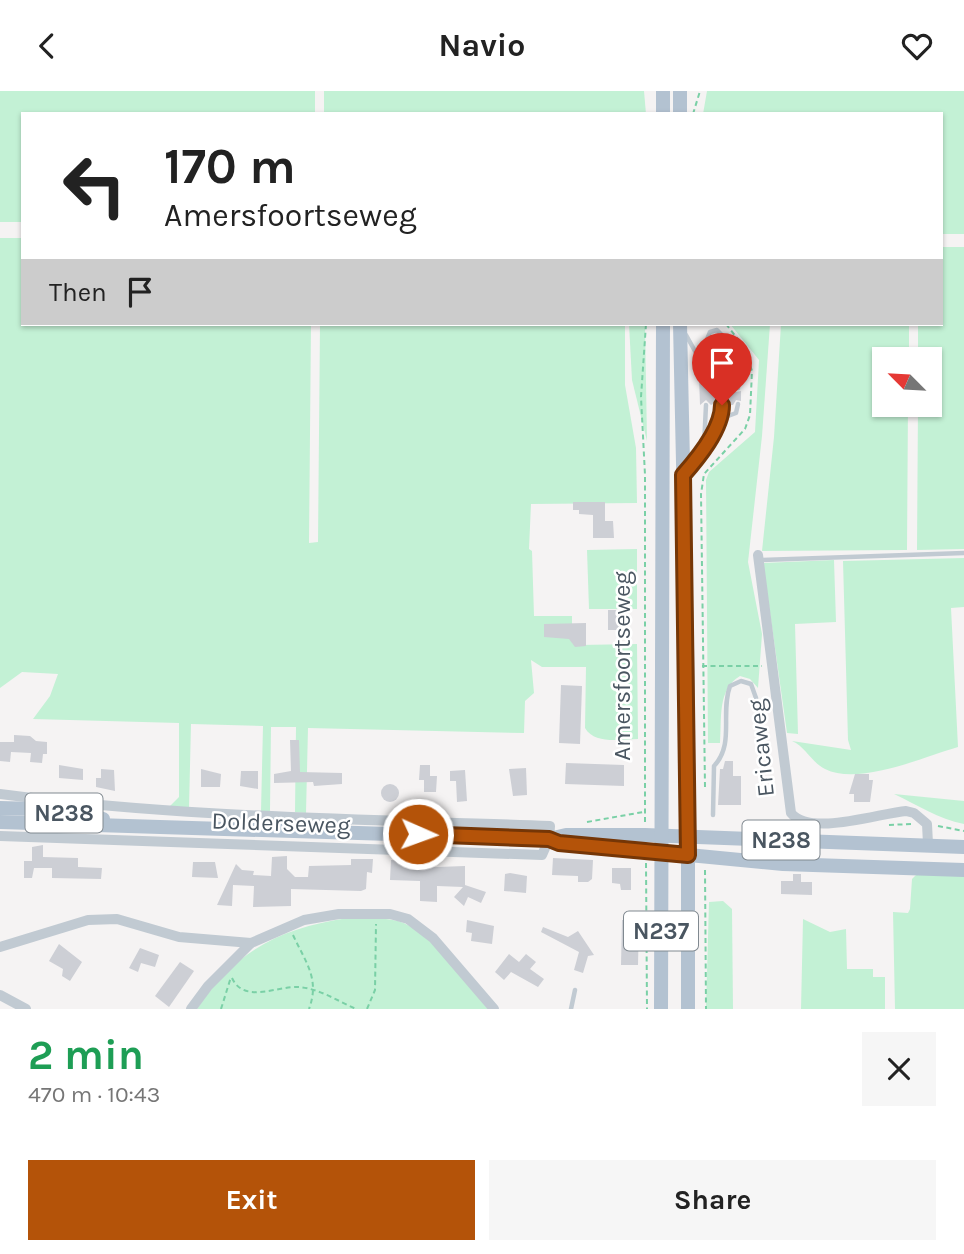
<!DOCTYPE html>
<html lang="en">
<head>
<meta charset="utf-8">
<style>
	body { margin:0; font-family:Karla,sans-serif; background:#f6f6f6; color:#222; height:100vh; display:flex; flex-direction:column; font-size:26px; white-space:nowrap }
	* { box-sizing:border-box; margin:0 }
	p { font-size:23px; color:#767676 }
	.icon { flex:none; width:38px; height:38px; fill:none; stroke:currentColor; stroke-width:2; stroke-linecap:round; stroke-linejoin:round }
	.map { position:relative; height:918px; overflow:hidden }
	.side { display:flex; flex-direction:column; background:#fff; flex:1 }
	.side>* { flex:none }
	.hud { position:absolute; left:21px; top:21px; width:922px; height:214px; border-radius:0px; box-shadow:0 2px 5px #0004; background:#fff; color:#222; overflow:hidden }
	.needle { width:46px; rotate:294deg }
	.controls { position:absolute; left:872px; top:256px; display:grid; gap:14px }
	.controls a { display:grid; place-items:center; width:70px; height:70px; border-radius:0px; background:#fff; box-shadow:0 2px 5px #0004; font-size:35px }
	.pin { position:absolute; display:grid; place-items:center; width:60px; height:60px; color:#fff; margin:-72px -30px; border-radius:50% 50% 50% 0; rotate:-45deg; box-shadow:0 0 7px #0007 }
	.pin .icon { rotate:45deg }
	.me { position:absolute; width:77px; margin:-38px; rotate:92deg; stroke-linejoin:round; filter:drop-shadow(0 0 5px #0008) }
	.turn { display:flex; align-items:center; gap:24px; height:147px; padding:0 28px; font-size:32px }
	.turn .icon { width:91px; height:91px; stroke-width:2.5 }
	.turn b { display:block; font-size:49px; line-height:60px }
	.then { display:flex; align-items:center; height:66px; padding:0 28px; background:#0003; gap:14px; font-size:26px }
	.round { display:grid; place-items:center; flex:none; width:74px; height:74px; border-radius:0px; background:#f6f6f6 }
	.head { display:flex; align-items:center; justify-content:space-between; height:119px; padding:0 28px }
	h1 { font-size:42px; font-weight:700; line-height:52px; color:#1e9e55 }
	.primary-button { display:flex; gap:14px; margin-top:auto; padding:14px 28px }
	.primary-button a { flex:1; height:80px; border-radius:0px; background:#b45309; color:#fff; font-size:28px; font-weight:700; line-height:80px; text-align:center }
	.primary-button a+a { background:#f6f6f6; color:#222 }
	header { display:flex; justify-content:space-between; align-items:center; height:91px; padding:0 28px; background:#fff; font-size:32px; font-weight:700 }
	.map>svg:first-child { display:block }
	.green { fill:#c3f1d5 }
	.building { fill:#cdcfd5 }
	.lines { fill:none; stroke-linecap:round; stroke-linejoin:round }
	.path { stroke:#7ad0a6; stroke-width:2; stroke-dasharray:5 3.5; stroke-linecap:butt }
	.lane { stroke:#c1cad2; stroke-width:4.5 }
	.street { stroke:#c1cad2; stroke-width:10 }
	.primary { stroke:#b3c2d1; stroke-width:14 }
	.route-casing { stroke:#753606; stroke-width:18 }
	.route { stroke:#b45309; stroke-width:12 }
	.labels { text-anchor:middle; dominant-baseline:central; stroke-width:5; stroke-linejoin:round; paint-order:stroke }
	.shield { fill:#fff; stroke:#808990; stroke-width:2 }
	.shield-label { font-size:23px; font-weight:bold; fill:#4a5661 }
	.street-label { font-size:24px; fill:#4a5661; stroke:#fff }
</style>
</head>
<body>
<header><svg class="icon" aria-label="back" viewBox="0 0 24 24"><path d="M15 5l-7 7 7 7"/></svg>Navio<svg class="icon" aria-label="heart" viewBox="0 0 24 24"><path d="M12 20l-8-8c-3-5 5-10 8-4 3-6 11-1 8 4z"/></svg></header>
<div class="map">
<svg width="964" height="918" viewBox="0 0 964 918">
	<rect width="100%" height="100%" fill="#f5f3f3"/>
	<g class="green">
		<polygon points="0,0 315,0 315,23 23,23 23,131 0,131"/>
		<polygon points="324,0 644,0 646,23 324,23"/>
		<polygon points="707,0 964,0 964,143 942,143 942,23 703,23"/>
		<path d="M0,147H23V233H311L309,452L318,451L320,233H625V294L636,357L637,412L531,413L529,458L532,460L534,525H572V552L579,554L637,553L638,648C621,648 595,654 585,637L586,576H542L531,569L534,602L525,610L524,642L308,637L306,722L295,721L296,636H271L270,720H261L263,635L191,633L189,717L169,716L179,706V632L33,628L50,605L58,583L22,581L0,597Z"/>
		<polygon points="942,156 964,156 964,458 917,459 918,313 929,313 929,268 918,268 918,233 942,233"/>
		<polygon points="629,233 645,233 647,350 632,289"/>
		<path d="M730,233H770L762,345L748,471L762,543L758,597L750,588L740,585C717,599 722,627 720,652H708L706,389L709,381L755,341L759,269Z"/>
		<polygon points="781,233 909,233 909,268 884,268 884,313 908,313 907,459 762,460 774,346"/>
		<polygon points="637,458 637,518 589,518 587,459"/>
		<path d="M964,467V516L951,517L958,656C923,666 859,695 825,678C811,671 806,656 792,650L851,659L848,649L843,470Z"/>
		<polygon points="834,469 836,531 795,533 798,643 787,642 763,472"/>
		<path d="M894,703L964,710V733C938,728 918,714 894,703Z"/>
		<polygon points="920,780 964,785 964,918 895,918 893,821 908,822 910,818 912,788"/>
		<polygon points="723,810 732,818 733,918 706,918 709,811"/>
		<path d="M348,827C365,827 382,826 398,830C431,840 466,892 488,918H197C235,860 280,837 348,827Z"/>
		<polygon points="803,828 830,841 846,838 847,878 873,878 873,886 885,886 885,918 801,918"/>
	</g>
	<g class="building">
		<polygon points="715,266 731,266 733,297 736,301 741,300 741,310 736,309 733,314 727,314 722,309 711,314 706,309 700,314 699,287 705,292 713,290"/>
		<polygon points="573,411 605,411 605,430 613,430 614,447 593,447 593,424 579,423 579,419 573,419"/>
		<polygon points="608,519 627,519 626,539 608,539"/>
		<polygon points="586,532 586,555 575,556 569,548 544,546 544,533"/>
		<polygon points="561,594 582,595 580,653 559,652"/>
		<polygon points="14,644 30,645 36,650 47,651 47,663 43,663 42,672 30,671 31,662 11,661 10,671 0,670 0,651 14,651"/>
		<polygon points="290,649 299,649 300,681 342,682 342,693 314,695 313,691 274,692 274,683 291,680"/>
		<polygon points="725,670 733,670 733,685 741,685 741,714 718,714 720,678 723,678"/>
		<polygon points="566,672 624,674 624,695 565,693"/>
		<polygon points="59,674 83,678 83,689 59,687"/>
		<polygon points="420,674 430,674 430,685 437,685 436,701 424,701 424,689 419,689"/>
		<polygon points="526,677 527,704 513,705 509,678"/>
		<polygon points="101,678 114,679 115,700 96,696 96,687 101,687"/>
		<polygon points="201,678 221,683 220,696 201,696"/>
		<polygon points="465,679 467,710 457,711 456,690 450,690 450,680"/>
		<polygon points="241,680 258,680 258,698 240,695"/>
		<polygon points="855,683 869,683 869,689 873,689 870,711 854,711 854,703 849,703"/>
		<circle cx="390" cy="702" r="9"/>
		<polygon points="43,754 43,766 78,767 78,776 102,777 101,788 52,787 52,777 34,777 32,787 24,787 24,770 32,770 32,756"/>
		<polygon points="287,765 287,778 295,786 308,786 309,775 351,774 351,768 373,768 372,782 367,781 366,798 361,800 291,798 291,815 253,816 254,795 233,794 232,815 217,814 236,773 242,779 254,780 253,784 271,785 272,766"/>
		<polygon points="553,767 593,769 592,788 588,791 578,791 578,785 552,784"/>
		<polygon points="391,769 411,770 410,777 465,775 465,794 486,801 481,812 468,806 464,815 454,806 463,796 437,795 437,811 420,810 420,790 390,789"/>
		<polygon points="193,771 215,771 218,787 192,786"/>
		<polygon points="612,777 631,777 631,799 621,799 620,793 612,792"/>
		<polygon points="510,782 527,785 526,802 504,800 505,783"/>
		<polygon points="793,783 801,783 801,791 812,791 812,804 781,803 781,790 793,790"/>
		<polygon points="467,829 494,835 492,853 471,850 472,842 466,841"/>
		<polygon points="622,829 639,829 638,874 621,874"/>
		<polygon points="543,836 568,846 578,840 594,864 588,865 583,882 574,879 579,861 541,841"/>
		<polygon points="59,853 82,871 70,890 62,885 63,878 49,870"/>
		<polygon points="140,857 159,864 155,876 141,872 138,881 129,877"/>
		<polygon points="509,863 519,871 526,863 536,871 530,878 544,888 538,896 511,881 504,889 495,881"/>
		<polygon points="180,871 194,880 169,916 155,905"/>
	</g>
	<g class="lines">
		<g class="path">
			<polyline points="693,23 700,0"/>
			<polyline points="726,233 740,251"/>
			<polyline points="702,575 762,575"/>
			<polyline points="705,696 701,403 704,383 745,338 750,324 752,280 745,259"/>
			<polyline points="587,731 643,721"/>
			<polyline points="645,731 645,384 641,306 646,233"/>
			<polyline points="889,734 911,733"/>
			<polyline points="938,735 964,740"/>
			<polyline points="646,772 647,918"/>
			<polyline points="705,779 706,918"/>
			<path d="M293,844C306,872 320,888 309,918"/>
			<path d="M232,887C244,913 277,895 298,896C318,897 338,910 356,918"/>
			<polyline points="221,918 231,886"/>
			<polyline points="367,918 375,899 376,833"/>
		</g>
		<g class="lane">
			<polyline points="686,244 706,280 706,287"/>
			<path d="M710,287C703,275 704,253 710,241L717,239L737,260L738,297"/>
			<polyline points="722,319 728,325 736,322 738,313"/>
			<polyline points="704,354 719,329 722,314"/>
			<polyline points="686,380 704,355 706,314"/>
			<polyline points="759,469 964,462"/>
			<path d="M713,724L714,675C735,653 720,622 730,595L741,590L751,593L756,607"/>
			<polyline points="571,918 575,899"/>
		</g>
		<g class="street">
			<path d="M758,464L791,722C810,746 880,722 906,720L914,722L927,733L928,753"/>
			<path d="M0,703C182,727 367,728 550,735L549,748L542,764L0,745"/>
			<polyline points="0,856 88,829 117,828 179,846 251,852 304,829 339,823 390,823 408,828 433,847 494,918"/>
			<polyline points="0,904 26,918"/>
			<polyline points="191,918 208,895 251,852"/>
		</g>
		<g class="primary">
			<polyline points="663,0 663,23"/>
			<polyline points="680,0 680,23"/>
			<polyline points="680,233 688,603 688,918"/>
			<polyline points="0,717 37,718 103,728"/>
			<polyline points="0,731 549,748 566,744 645,744 964,756"/>
			<polyline points="564,752 783,773 964,779"/>
			<polyline points="661,918 663,233"/>
		</g>
	</g>
	<g class="lines">
		<g class="route-casing">
			<path id="route" d="M418,743L549,748L559,752L688,764L683,384C698,367 722,338 722,314"/>
		</g>
		<use href="#route" class="route"/>
	</g>
	<g class="labels">
		<g class="shield">
			<rect x="25.5" y="702.5" width="77" height="39" rx="5"/>
			<rect x="742.5" y="729.5" width="77" height="39" rx="5"/>
			<rect x="624" y="820.5" width="74" height="39" rx="5"/>
		</g>
		<g class="shield-label">
			<text x="64" y="722">N238</text>
			<text x="781" y="749">N238</text>
			<text x="661" y="840">N237</text>
		</g>
		<g class="street-label">
			<text transform="translate(622 575) rotate(-90)">Amersfoortseweg</text>
			<text transform="translate(761 657) rotate(-96)">Ericaweg</text>
			<text transform="translate(281 732) rotate(2)">Dolderseweg</text>
		</g>
	</g>
</svg>
<div class="controls">
<a><svg class="needle" viewBox="-14 -14 28 28"><path d="M0-13l5 13h-10z" fill="#e53935"/><path d="M0 13l5-13h-10z" fill="#767676"/></svg></a>
</div>
<div class="pin" style="left:722px;top:314px;background:#d93025"><svg class="icon" aria-label="arrive" viewBox="0 0 24 24"><path d="M6 21V4h12l-3 4 3 4H6"/></svg></div>
<svg class="me" style="left:418px;top:743px" viewBox="-20 -20 40 40"><circle r="17" fill="#b45309" stroke="#fff" stroke-width="3"/><path d="M0-11L8 9 0 5-8 9z" fill="#fff"/></svg>
<div class="hud">
<div class="turn"><svg class="icon" aria-label="left" viewBox="0 0 24 24"><path d="M17 20v-9H6M10 6l-5 5 5 5"/></svg><div><b>170 m</b>Amersfoortseweg</div></div>
<div class="then">Then<svg class="icon" aria-label="arrive" viewBox="0 0 24 24"><path d="M6 21V4h12l-3 4 3 4H6"/></svg></div>
</div>
</div>
<section class="side">
<div class="head"><div><h1>2 min</h1><p>470 m · 10:43</p></div><a class="round"><svg class="icon" aria-label="close" viewBox="0 0 24 24"><path d="M6 6l12 12M18 6L6 18"/></svg></a></div>
<div class="primary-button"><a>Exit</a><a>Share</a></div>
</section>
</body>
</html>
